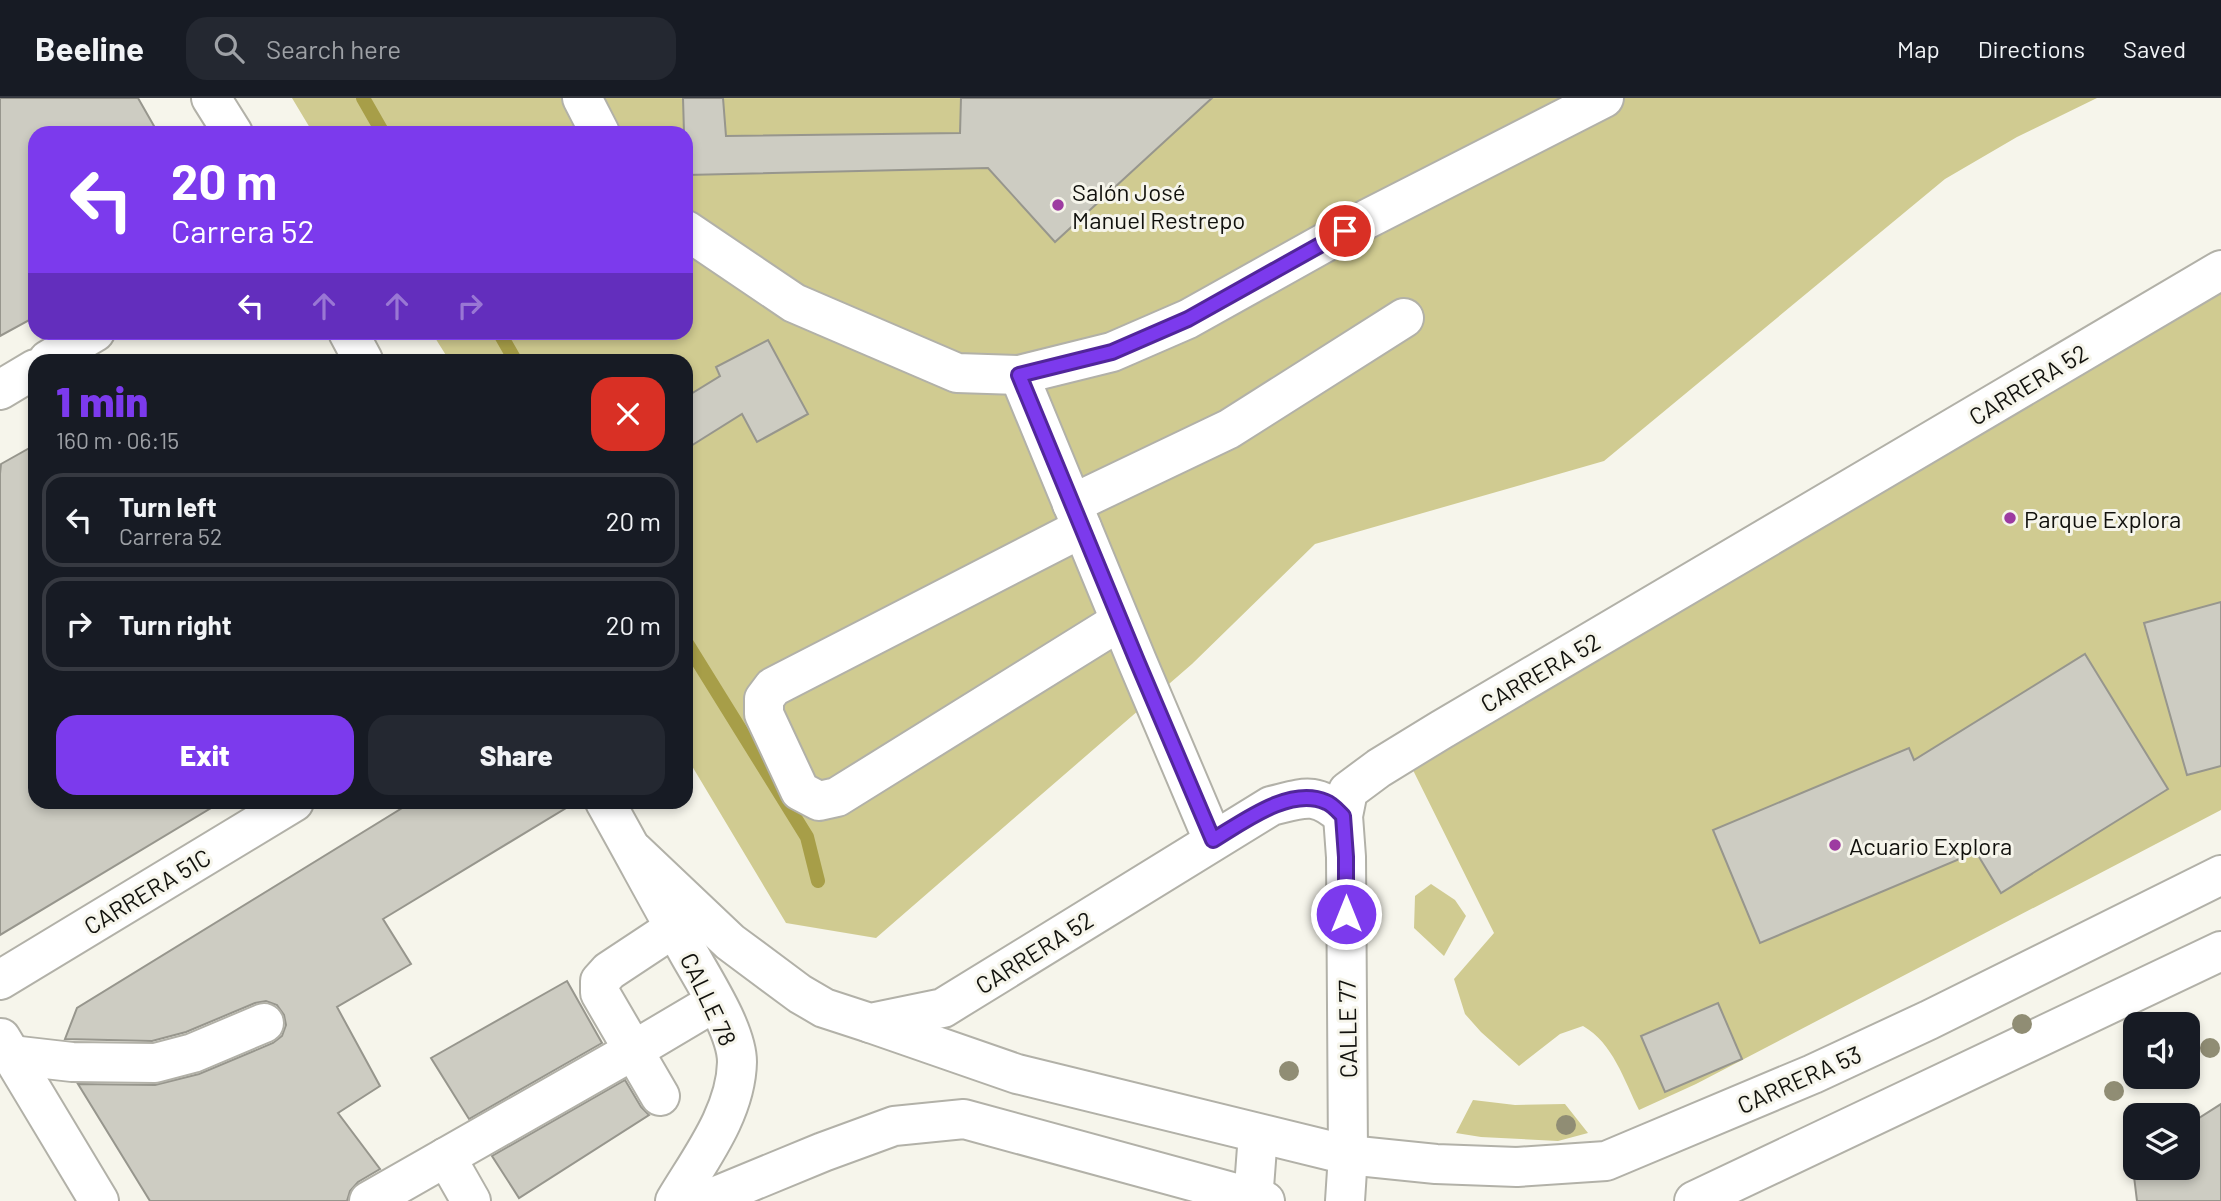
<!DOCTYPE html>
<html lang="en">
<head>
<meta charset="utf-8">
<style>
	body { margin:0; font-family:Barlow,sans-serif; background:#242831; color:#f1f3f6; height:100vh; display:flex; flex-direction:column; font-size:26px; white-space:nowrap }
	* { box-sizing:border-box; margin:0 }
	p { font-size:23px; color:#9ea1a6 }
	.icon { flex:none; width:38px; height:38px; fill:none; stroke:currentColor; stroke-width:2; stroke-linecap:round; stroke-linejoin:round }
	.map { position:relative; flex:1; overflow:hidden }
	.panel { position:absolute; left:28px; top:256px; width:665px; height:455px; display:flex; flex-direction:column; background:#171b24; border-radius:21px; box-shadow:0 4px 10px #0003 }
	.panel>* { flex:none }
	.top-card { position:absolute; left:28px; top:28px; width:665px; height:214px; border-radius:21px; box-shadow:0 4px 10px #0003; background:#7c3aed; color:#fff; overflow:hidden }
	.tools { position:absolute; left:2123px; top:914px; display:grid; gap:14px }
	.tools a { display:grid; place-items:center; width:77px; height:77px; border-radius:14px; background:#171b24; box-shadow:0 4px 10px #0003; font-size:35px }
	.pin { position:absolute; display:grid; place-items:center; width:60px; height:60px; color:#fff; margin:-30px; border:4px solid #fff; border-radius:50%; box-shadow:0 2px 7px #0007 }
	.me { position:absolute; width:77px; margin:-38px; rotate:0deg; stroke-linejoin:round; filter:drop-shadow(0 0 5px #0008) }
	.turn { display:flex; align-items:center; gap:24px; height:147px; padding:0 28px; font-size:32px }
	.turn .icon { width:91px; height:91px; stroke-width:2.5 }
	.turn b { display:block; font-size:49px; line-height:60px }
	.lanes { display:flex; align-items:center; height:66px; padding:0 28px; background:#0003; justify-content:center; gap:35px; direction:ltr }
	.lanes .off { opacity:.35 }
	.round { display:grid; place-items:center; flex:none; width:74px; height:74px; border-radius:21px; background:#242831 }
	.summary { display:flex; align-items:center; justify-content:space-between; height:119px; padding:0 28px }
	h1 { font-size:42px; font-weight:800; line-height:52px; color:#7c3aed }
	.button { display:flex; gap:14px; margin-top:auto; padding:14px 28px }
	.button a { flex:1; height:80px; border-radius:21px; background:#7c3aed; color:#fff; font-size:28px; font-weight:800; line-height:80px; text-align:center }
	.button a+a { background:#242831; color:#f1f3f6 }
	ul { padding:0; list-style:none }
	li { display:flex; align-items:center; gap:21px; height:94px; margin:0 14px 10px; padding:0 14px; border:4px solid #363941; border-radius:21px }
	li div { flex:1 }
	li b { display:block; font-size:26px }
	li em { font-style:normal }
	header { display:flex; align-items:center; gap:42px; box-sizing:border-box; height:98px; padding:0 35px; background:#171b24; border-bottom:2px solid #363941 }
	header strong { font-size:33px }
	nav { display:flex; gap:38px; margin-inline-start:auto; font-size:24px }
	.search { width:490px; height:63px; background:#242831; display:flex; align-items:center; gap:18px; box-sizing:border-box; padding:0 24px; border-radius:21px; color:#9ea1a6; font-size:26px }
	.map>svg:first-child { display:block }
	.green { fill:#d0cb91 }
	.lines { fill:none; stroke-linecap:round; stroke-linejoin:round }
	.stream { stroke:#a79e48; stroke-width:14 }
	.building { fill:#cdccc2; stroke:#97968d; stroke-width:2 }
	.minor-casing { stroke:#b2b1a8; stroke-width:42 }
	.major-casing { stroke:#b2b1a8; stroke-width:42 }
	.minor { stroke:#fff; stroke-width:38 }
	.major { stroke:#fff; stroke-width:38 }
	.tree { fill:#908d74 }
	.route-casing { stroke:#51269a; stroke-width:18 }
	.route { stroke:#7c3aed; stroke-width:12 }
	.poi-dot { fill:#9d3ba1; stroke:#f6f5eb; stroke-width:2.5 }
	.labels { text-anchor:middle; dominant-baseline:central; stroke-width:6; stroke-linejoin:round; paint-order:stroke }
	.poi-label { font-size:24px; fill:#11110d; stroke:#f6f5eb; text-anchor:start }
	.street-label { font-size:24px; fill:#11110d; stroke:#f6f5eb }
</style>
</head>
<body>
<header>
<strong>Beeline</strong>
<div class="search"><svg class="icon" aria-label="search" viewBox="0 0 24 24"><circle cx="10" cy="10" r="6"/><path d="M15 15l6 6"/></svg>Search here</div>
<nav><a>Map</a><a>Directions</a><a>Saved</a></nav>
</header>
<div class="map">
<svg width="2221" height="1103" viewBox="0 0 2221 1103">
	<rect width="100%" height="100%" fill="#f6f5eb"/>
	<g class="green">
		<polygon points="292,0 2097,0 2017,39 1945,81 1604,363 1315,446 1192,566 876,840 786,825 686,658 686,262 449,262 432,235 686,234 686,35 313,35"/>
		<path d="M2221,172V712L1696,986L1639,1012C1624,982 1613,945 1583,928L1560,936L1519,968L1481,934L1465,916L1454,881L1494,835L1404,654Z"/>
		<polygon points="1431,786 1455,802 1466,818 1444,858 1414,830 1415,798"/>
		<polygon points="1473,1002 1515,1007 1565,1006 1588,1035 1558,1043 1481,1039 1456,1035"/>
	</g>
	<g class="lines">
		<g class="stream">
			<polyline points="363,0 383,35"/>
			<polyline points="499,234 515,262"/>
			<polyline points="686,544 807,739 818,783"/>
		</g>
	</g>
	<g class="building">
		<polygon points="0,0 138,0 158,35 35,35 35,219 0,238"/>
		<polygon points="683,0 723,0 726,38 960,35 961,0 1212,0 1055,144 988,70 686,77 686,35 684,35"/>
		<polygon points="768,242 808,316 757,344 742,316 686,351 686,299 720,278 716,269"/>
		<polygon points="35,347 35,704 221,704 0,837 0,376 1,366"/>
		<polygon points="2221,504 2221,668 2187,677 2144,525"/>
		<polygon points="2085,556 2168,691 2001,795 1976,754 1760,845 1713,732 1909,650 1914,662"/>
		<polygon points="412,704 576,704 383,821 411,866 337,909 380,988 338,1015 380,1071 358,1084 350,1093 347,1103 150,1103 78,986 155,987 199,976 273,945 282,938 286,927 284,917 277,907 266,903 255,905 186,934 152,943 65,941 77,910"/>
		<polygon points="567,883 602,945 469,1021 431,960"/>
		<polygon points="1718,905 1742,961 1665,994 1641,938"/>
		<polygon points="625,982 641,1009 649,1017 519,1100 492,1058"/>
		<polygon points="2221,1006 2221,1103 2137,1103 2132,1062 2135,1060 2135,1069 2188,1069 2188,1027"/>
	</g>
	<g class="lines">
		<g class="minor-casing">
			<g id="minor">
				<polyline points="211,0 233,35"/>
				<polyline points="582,0 600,35"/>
				<polyline points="686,132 794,205 957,275 1019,277 1112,254 1188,221 1367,121 1604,0"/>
				<polyline points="348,234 363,262"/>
				<polyline points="48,262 95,234"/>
				<polyline points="1019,277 1137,563 1213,742"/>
				<polyline points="0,292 35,271"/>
				<polyline points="1072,406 1229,331 1404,220"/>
				<polyline points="1082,430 773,589 764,601 764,616 800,693 819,703 837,699 1120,523"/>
				<path d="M605,704C631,750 656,797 682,843C698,874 737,930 737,964C736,1015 700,1061 675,1103"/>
				<path d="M634,753L730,844L800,896L824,910L870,925L943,910L1271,708C1304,700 1315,693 1343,718"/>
				<polyline points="0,882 294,704"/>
				<polyline points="1,940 99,1103"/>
				<polyline points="11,957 72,964 155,965 193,955 264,925"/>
				<polyline points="660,998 600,895 600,883 609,873 674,830"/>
				<polyline points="446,1059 471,1103"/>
				<polyline points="369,1103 634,952 715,904"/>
			</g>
		</g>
		<g class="major-casing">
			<g id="major">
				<polyline points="870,925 1017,976 1348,1057 1436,1066 1517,1069 1606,1063 1813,976 1929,922 2221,777"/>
				<polyline points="704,1103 823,1054 894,1028 964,1021 1265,1103"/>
				<polyline points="1253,1103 1258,1036"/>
				<polyline points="1345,1103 1348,1057 1346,759 1343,718 1348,693 1379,670 1441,632 2221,172"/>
				<polyline points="1694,1103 2221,853"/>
			</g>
		</g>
		<use href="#minor" class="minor"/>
		<use href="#major" class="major"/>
	</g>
	<g class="tree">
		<circle cx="2022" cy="926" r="10"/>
		<circle cx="2210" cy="950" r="10"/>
		<circle cx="1289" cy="973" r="10"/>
		<circle cx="2114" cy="993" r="10"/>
		<circle cx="1566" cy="1027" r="10"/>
	</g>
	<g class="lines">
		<g class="route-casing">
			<path id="route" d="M1345,133L1188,221L1112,254L1019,277L1137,563L1213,742C1243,724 1290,688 1326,704C1332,706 1338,713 1343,718L1346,759V816"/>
		</g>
		<use href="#route" class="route"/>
	</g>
	<g class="poi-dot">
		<circle cx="1058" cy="107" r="7"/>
		<circle cx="2010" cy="420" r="7"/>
		<circle cx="1835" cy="747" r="7"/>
	</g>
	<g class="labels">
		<g class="poi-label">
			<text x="1072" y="93">Salón José<tspan x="1072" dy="28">Manuel Restrepo</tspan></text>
			<text x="2024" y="420">Parque Explora</text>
			<text x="1849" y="747">Acuario Explora</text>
		</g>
		<g class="street-label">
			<text transform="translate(2028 286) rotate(-31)">CARRERA 52</text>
			<text transform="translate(1540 574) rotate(-30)">CARRERA 52</text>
			<text transform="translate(147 793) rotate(-31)">CARRERA 51C</text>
			<text transform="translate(1034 854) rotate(-32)">CARRERA 52</text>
			<text transform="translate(709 901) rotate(65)">CALLE 78</text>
			<text transform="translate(1347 931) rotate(-91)">CALLE 77</text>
			<text transform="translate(1799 981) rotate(-24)">CARRERA 53</text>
		</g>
	</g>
</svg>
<div class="tools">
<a><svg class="icon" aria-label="sound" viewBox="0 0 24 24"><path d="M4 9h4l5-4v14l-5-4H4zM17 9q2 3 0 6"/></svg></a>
<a><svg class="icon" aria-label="layers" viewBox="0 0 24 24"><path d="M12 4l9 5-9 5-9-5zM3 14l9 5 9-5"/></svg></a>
</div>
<div class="pin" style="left:1345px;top:133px;background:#d93025"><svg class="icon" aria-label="arrive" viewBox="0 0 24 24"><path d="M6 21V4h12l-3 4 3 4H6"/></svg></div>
<svg class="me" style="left:1346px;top:816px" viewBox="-20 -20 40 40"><circle r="17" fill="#7c3aed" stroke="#fff" stroke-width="3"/><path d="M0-11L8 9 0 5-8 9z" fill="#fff"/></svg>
<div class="top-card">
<div class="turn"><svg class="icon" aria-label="left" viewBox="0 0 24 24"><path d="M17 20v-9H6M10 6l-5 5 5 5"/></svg><div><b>20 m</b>Carrera 52</div></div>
<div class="lanes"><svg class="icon" aria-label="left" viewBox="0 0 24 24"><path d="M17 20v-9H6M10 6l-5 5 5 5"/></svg><svg class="icon off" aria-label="ahead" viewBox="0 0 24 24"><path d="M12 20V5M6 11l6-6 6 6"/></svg><svg class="icon off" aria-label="ahead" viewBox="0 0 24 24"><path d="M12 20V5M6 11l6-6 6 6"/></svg><svg class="icon off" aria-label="right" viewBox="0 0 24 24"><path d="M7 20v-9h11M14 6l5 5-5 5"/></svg></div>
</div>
<section class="panel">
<div class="summary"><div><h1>1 min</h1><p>160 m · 06:15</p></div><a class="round" style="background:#d93025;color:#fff"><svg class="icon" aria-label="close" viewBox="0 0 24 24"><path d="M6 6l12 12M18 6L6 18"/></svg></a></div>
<ul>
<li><svg class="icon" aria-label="left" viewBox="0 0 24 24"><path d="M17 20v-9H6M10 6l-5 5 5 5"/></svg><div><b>Turn left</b><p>Carrera 52</p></div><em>20 m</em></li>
<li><svg class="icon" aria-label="right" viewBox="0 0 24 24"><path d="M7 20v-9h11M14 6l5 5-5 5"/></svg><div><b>Turn right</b></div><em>20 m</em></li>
</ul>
<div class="button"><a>Exit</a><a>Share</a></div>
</section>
</div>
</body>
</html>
